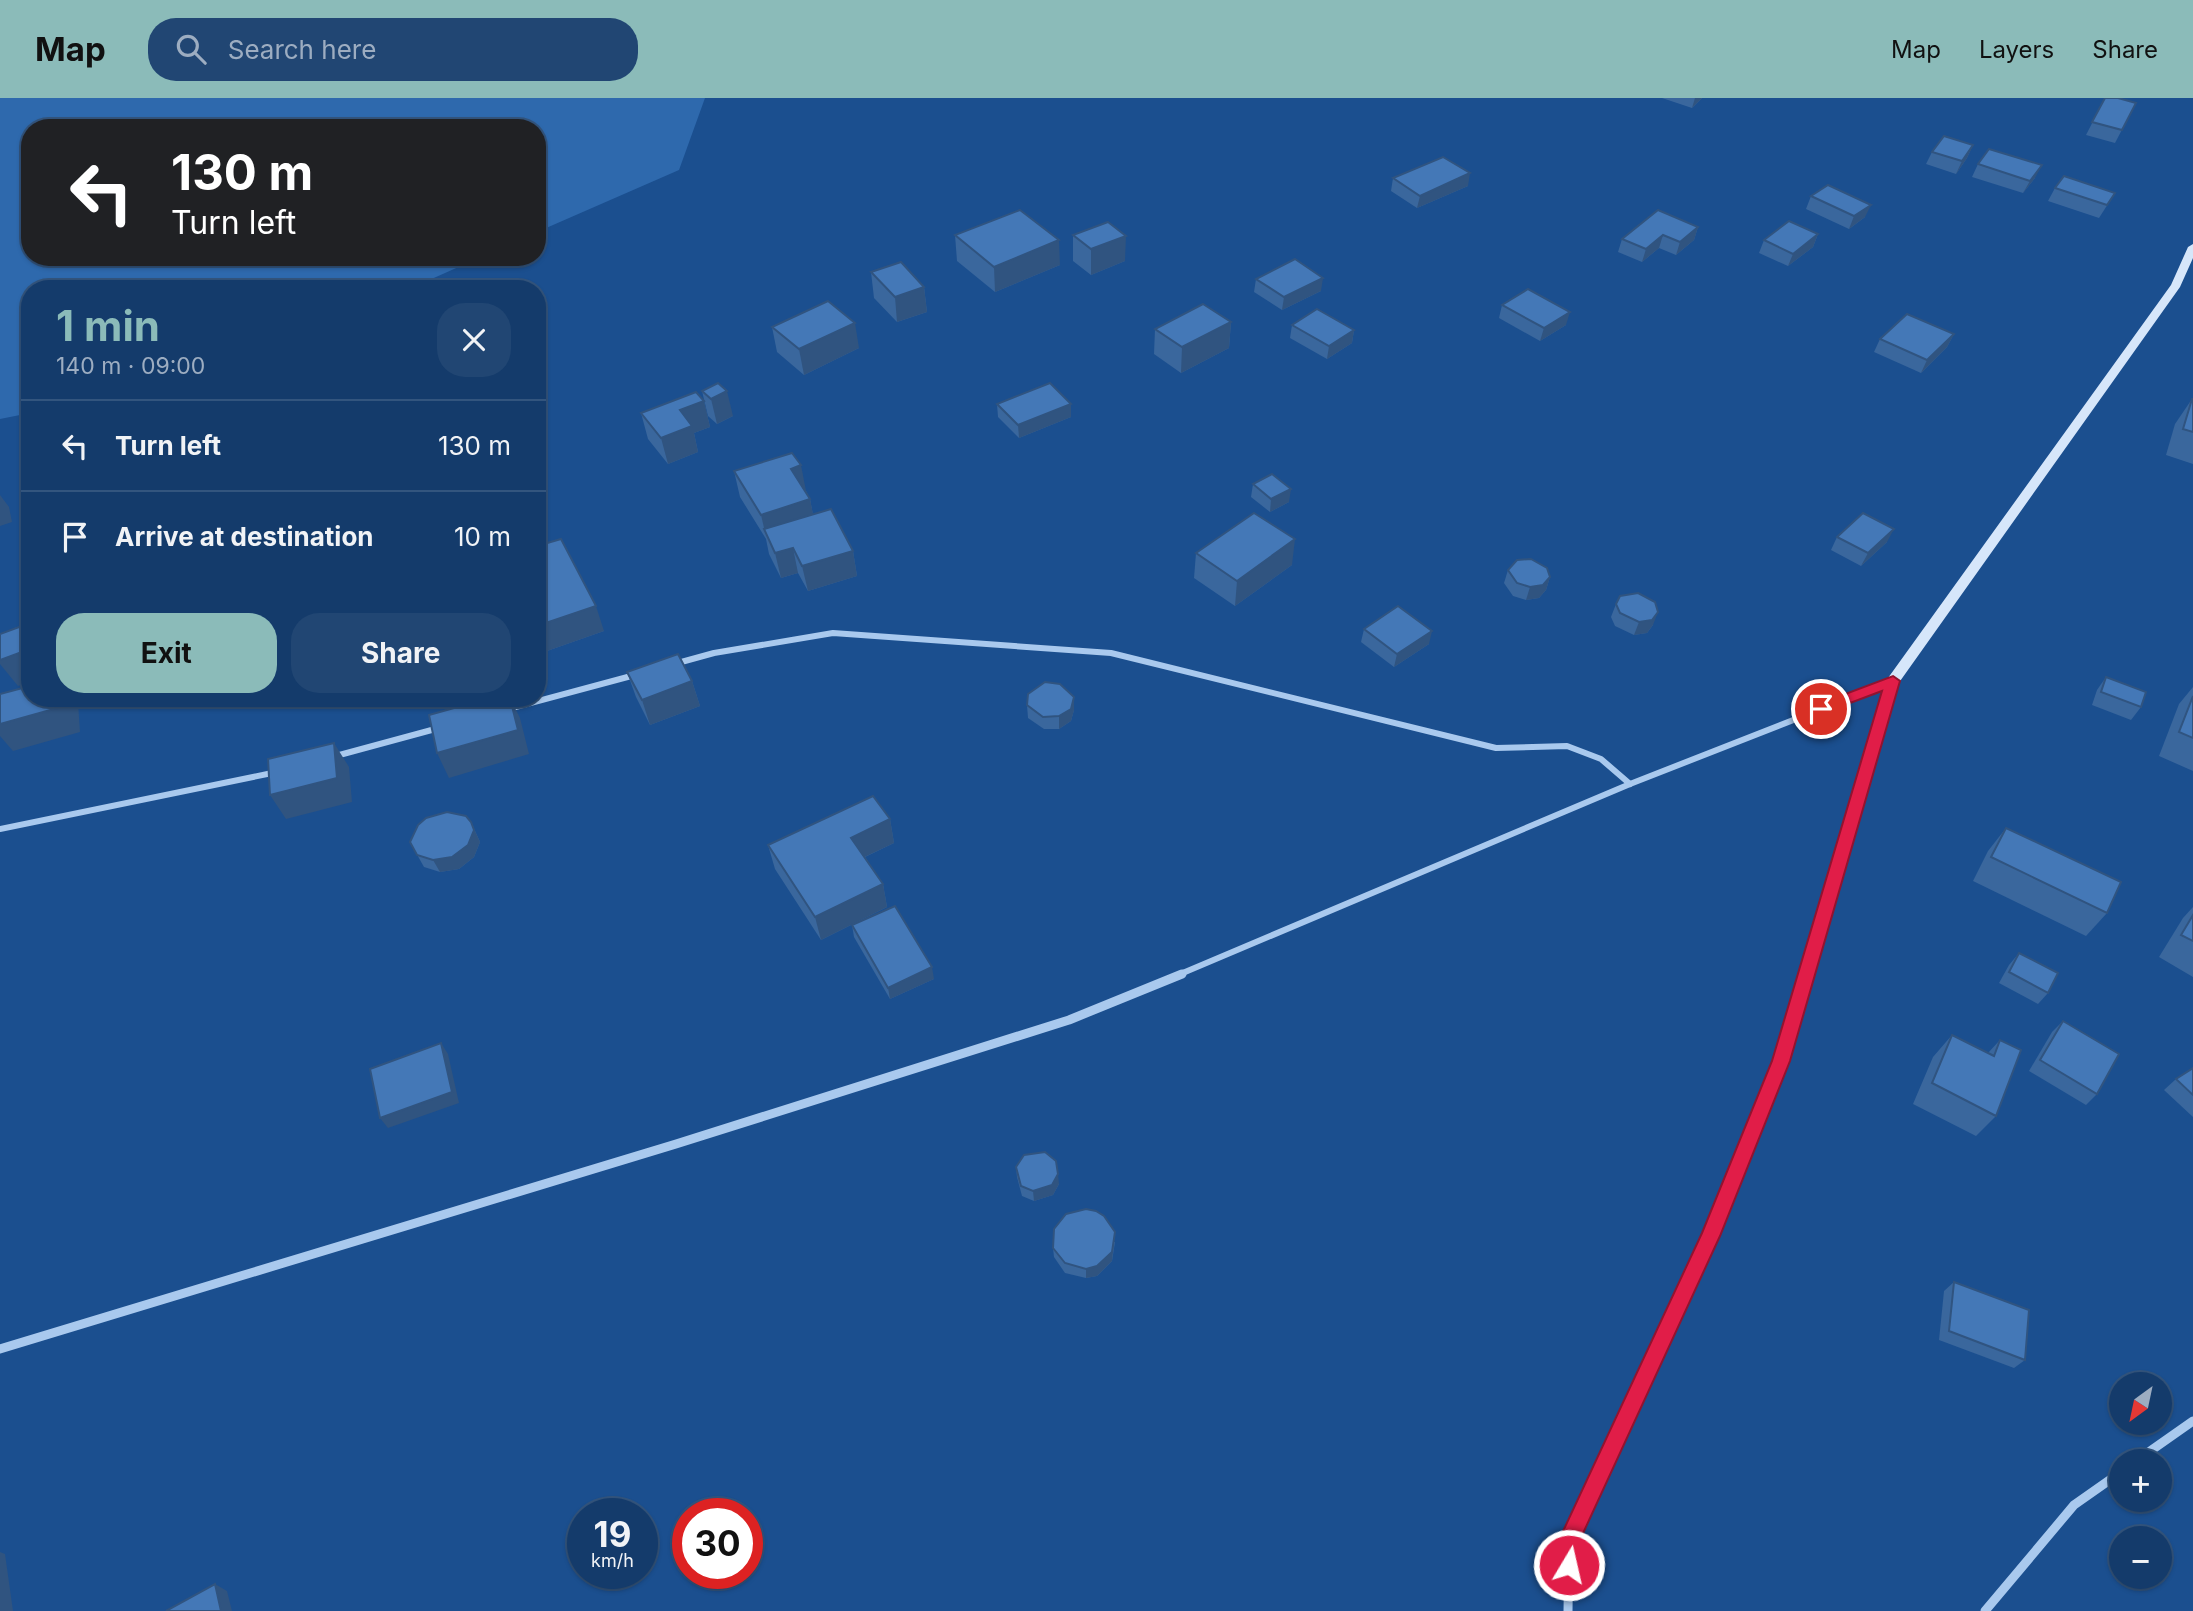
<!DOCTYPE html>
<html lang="en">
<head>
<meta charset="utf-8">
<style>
	body { margin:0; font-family:Inter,sans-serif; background:#214673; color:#f1f3f6; height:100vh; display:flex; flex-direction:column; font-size:26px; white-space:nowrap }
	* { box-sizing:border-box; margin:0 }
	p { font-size:23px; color:#9dadc1 }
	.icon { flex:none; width:38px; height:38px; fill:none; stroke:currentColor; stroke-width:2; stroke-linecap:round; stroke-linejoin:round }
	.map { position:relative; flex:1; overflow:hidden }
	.side { position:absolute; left:21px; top:182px; width:525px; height:427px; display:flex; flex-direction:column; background:#143b6b; border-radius:28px; box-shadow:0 2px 5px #0004,0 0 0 2px #33557e }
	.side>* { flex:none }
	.hud { position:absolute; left:21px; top:21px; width:525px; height:147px; border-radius:28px; box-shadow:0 2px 5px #0004,0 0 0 2px #33557e; background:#202124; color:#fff; overflow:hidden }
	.needle { width:46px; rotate:213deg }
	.tools { position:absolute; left:2109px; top:1274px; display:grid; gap:14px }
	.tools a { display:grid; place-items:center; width:63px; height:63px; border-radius:50%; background:#143b6b; box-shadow:0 2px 5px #0004,0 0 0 2px #33557e; font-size:35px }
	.speed { position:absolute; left:567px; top:1400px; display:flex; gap:14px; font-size:35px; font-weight:700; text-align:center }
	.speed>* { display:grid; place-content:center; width:91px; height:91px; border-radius:50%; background:#143b6b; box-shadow:0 2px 5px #0004,0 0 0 2px #33557e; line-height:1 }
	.speed small { font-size:18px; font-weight:400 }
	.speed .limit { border:10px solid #d22; background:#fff; color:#111 }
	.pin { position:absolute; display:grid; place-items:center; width:60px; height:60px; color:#fff; margin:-30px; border:4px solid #fff; border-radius:50%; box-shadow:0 2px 7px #0007 }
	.me { position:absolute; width:77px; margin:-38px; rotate:9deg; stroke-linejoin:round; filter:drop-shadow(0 0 5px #0008) }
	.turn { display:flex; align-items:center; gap:24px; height:147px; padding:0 35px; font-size:32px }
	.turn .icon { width:91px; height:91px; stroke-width:2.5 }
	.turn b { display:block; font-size:49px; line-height:60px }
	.round { display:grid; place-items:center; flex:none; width:74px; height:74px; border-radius:28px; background:#214673 }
	.overview { display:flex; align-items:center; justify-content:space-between; height:119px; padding:0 35px }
	h1 { font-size:42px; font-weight:700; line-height:52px; color:#8bbbb9 }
	.button { display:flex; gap:14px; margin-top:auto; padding:14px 35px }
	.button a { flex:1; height:80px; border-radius:28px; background:#8bbbb9; color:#111; font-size:28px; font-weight:700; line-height:80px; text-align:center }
	.button a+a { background:#214673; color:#f1f3f6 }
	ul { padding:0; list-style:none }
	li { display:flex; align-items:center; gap:21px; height:91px; padding:0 35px; border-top:2px solid #33557e }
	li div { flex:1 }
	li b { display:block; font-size:26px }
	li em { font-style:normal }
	header { display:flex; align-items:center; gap:42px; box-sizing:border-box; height:98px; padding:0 35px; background:#8bbbb9; color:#111 }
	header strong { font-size:33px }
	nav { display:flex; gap:38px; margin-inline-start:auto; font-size:24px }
	.search { width:490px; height:63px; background:#214673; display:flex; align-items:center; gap:18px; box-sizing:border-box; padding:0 24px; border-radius:28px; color:#9dadc1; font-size:26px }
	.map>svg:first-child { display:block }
	.green { fill:#2e69ad }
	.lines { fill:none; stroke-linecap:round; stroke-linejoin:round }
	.minor-far1 { stroke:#a9c9ee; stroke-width:6 }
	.minor { stroke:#a9c9ee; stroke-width:9 }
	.secondary { fill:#d6e6fa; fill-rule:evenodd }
	.wall { fill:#3a679d }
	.shaded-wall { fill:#305480 }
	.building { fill:#4478b7; stroke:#305480; stroke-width:2 }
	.route { fill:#e11d48; stroke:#92132f; stroke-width:2 }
</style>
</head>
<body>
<header>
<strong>Map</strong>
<div class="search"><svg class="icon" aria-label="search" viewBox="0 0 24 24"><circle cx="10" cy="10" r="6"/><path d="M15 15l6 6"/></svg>Search here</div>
<nav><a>Map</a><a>Layers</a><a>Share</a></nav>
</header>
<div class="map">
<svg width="2193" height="1513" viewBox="0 0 2193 1513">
	<rect width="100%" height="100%" fill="#1b4f8f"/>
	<polygon class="green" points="0,0 705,0 679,72 537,134 537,30 30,30 30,159 481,159 409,191 30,191 30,315 0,321"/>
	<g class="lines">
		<g class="minor-far1">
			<polyline points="674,566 714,555 833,535 1111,555 1496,650 1567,648 1601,661 1630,686"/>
			<polyline points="508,611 635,577"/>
			<polyline points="332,659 439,630"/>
			<polyline points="0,731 277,674"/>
			<polyline points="1178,877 1630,686 1893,583"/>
			<polyline points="1806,877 1893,583"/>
		</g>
		<g class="minor">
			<polyline points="0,1251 676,1046 1069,922 1182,876"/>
			<polyline points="2136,1363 2193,1323"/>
			<polyline points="1568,1513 1569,1444 1710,1138 1781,963 1807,876"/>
			<polyline points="1985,1513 2074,1407 2121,1374"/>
		</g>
		<polygon class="secondary" points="2193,146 2193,160 2180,189 1898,586 1888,586 1887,583 1888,580 2171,187 2188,149"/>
	</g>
	<g class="wall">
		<polygon points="1662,0 1702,0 1692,10"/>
		<polygon points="2105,0 2136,5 2115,45 2086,37"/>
		<polygon points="1973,47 1967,60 1956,76 1926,66 1932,54"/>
		<polygon points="1978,66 2035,80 2023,95 1972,79"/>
		<polygon points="1393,80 1468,88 1417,110 1391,93"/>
		<polygon points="2055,90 2115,95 2099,120 2048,103"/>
		<polygon points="1811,98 1865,119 1849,131 1806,111"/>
		<polygon points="1698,129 1694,142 1676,157 1659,150 1642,164 1618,154 1622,141"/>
		<polygon points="1818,136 1813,149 1788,168 1759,155 1764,142"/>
		<polygon points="955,137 1060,167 995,194 957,163"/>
		<polygon points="1073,137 1125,163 1091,177 1073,163"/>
		<polygon points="871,174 924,189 927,214 897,224 874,200"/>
		<polygon points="1256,181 1321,193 1282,212 1254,194"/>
		<polygon points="1502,207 1566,227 1540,243 1499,220"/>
		<polygon points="1231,224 1229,250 1181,275 1154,256 1155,231"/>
		<polygon points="1292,227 1354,232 1352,245 1327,261 1290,240"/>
		<polygon points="772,229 859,250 804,277 777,254"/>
		<polygon points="1954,236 1947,249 1921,275 1874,254 1880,241"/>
		<polygon points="702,293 733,318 717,326 708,318"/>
		<polygon points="2192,301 2193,301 2193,366 2166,357 2175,326"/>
		<polygon points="704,303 710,329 694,335 698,354 668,366 648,341 641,315"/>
		<polygon points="997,306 1071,306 1071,319 1019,340 998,319"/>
		<polygon points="734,373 806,393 810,401 813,417 853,453 857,478 808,493 798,475 781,480 769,456 766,441 740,399"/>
		<polygon points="1253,386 1289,404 1270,414 1251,399"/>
		<polygon points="1837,439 1887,444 1861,468 1831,452"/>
		<polygon points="537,448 604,533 547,553 537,541"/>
		<polygon points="1196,455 1292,467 1235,508 1194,480"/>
		<polygon points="1508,472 1550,479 1546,492 1539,500 1526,502 1513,498 1504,485"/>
		<polygon points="1616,506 1653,527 1647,535 1634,537 1615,528 1611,519"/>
		<polygon points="1364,531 1429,546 1394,569 1361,544"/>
		<polygon points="627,574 692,583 700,608 650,627 636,599"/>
		<polygon points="2106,579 2141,609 2131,622 2092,607 2097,592"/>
		<polygon points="2193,589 2193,673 2159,658 2179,606"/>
		<polygon points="1027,607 1074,612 1071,623 1059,631 1044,631 1028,620"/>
		<polygon points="890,721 894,745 865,759 883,786 887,809 821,842 775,771 768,747"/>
		<polygon points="471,724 480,744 474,759 459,771 440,774 424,769 410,744"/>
		<polygon points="2006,730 2107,815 2086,838 1973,783 1988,753"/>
		<polygon points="2193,809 2193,879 2159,859 2183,820"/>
		<polygon points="852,827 934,881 890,901 854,839"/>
		<polygon points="2019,855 2048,895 2038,906 1999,885 2009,867"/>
		<polygon points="2063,923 2097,996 2086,1007 2029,973 2052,934"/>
		<polygon points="1952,937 1988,955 2000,942 1996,1018 1976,1038 1913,1006 1933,959"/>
		<polygon points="2193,970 2193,1019 2164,992 2176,981"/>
		<polygon points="1016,1069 1059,1086 1053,1097 1034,1103 1022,1098 1017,1079"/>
		<polygon points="1115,1144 1112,1163 1097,1178 1086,1180 1065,1175 1054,1159 1053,1150"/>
		<polygon points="1954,1184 2025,1262 2014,1270 1939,1242 1944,1193"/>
	</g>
	<g class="shaded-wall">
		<polygon points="1695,0 1702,0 1692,10"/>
		<polygon points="1973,47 1967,60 1956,76 1962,63"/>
		<polygon points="2042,67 2035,80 2023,95 2030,83"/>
		<polygon points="1470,75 1468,88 1417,110 1420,98"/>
		<polygon points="1871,107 1865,119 1849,131 1854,118"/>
		<polygon points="1698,129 1694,142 1676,157 1680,144"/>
		<polygon points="1818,136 1813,149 1788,168 1793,156"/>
		<polygon points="1663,137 1659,150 1642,164 1646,151"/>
		<polygon points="1126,138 1125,163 1091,177 1091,151"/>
		<polygon points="1059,142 1060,167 995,194 994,169"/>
		<polygon points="1323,180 1321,193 1282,212 1284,199"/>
		<polygon points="924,189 927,214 897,224 895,199"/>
		<polygon points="1570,214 1566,227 1540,243 1544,230"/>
		<polygon points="1231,224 1229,250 1181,275 1182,249"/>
		<polygon points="855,225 859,250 804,277 799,251"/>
		<polygon points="1354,232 1352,245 1327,261 1329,248"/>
		<polygon points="1954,236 1947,249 1921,275 1927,262"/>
		<polygon points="727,293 733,318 717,326 711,301"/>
		<polygon points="704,303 710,329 694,335 698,354 668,366 661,340 680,312"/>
		<polygon points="1071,306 1071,319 1019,340 1018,327"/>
		<polygon points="801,367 806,393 796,396 791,371"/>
		<polygon points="1291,391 1289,404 1270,414 1271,401"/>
		<polygon points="0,397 9,409 12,424 0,428"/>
		<polygon points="810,401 815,426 765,434 761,417"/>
		<polygon points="1894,431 1887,444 1861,468 1868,455"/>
		<polygon points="1295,441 1292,467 1235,508 1237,483"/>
		<polygon points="793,450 798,475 781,480 775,455"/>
		<polygon points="853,453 857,478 808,493 802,468"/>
		<polygon points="1550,479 1546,492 1539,500 1526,502 1530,489"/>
		<polygon points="596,508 604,533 547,553 537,528"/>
		<polygon points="1658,514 1653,527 1647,535 1634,537 1639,524"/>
		<polygon points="1432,533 1429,546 1394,569 1397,556"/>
		<polygon points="30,551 30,583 18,588 0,566 0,562"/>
		<polygon points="692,583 700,608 650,627 642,602"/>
		<polygon points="1074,599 1074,612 1071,623 1059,631 1059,618"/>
		<polygon points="61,600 75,600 78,604 80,634 13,653 0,638 0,626"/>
		<polygon points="510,600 520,620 529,656 449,680 437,655"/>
		<polygon points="334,645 349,669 352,704 286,721 270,697"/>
		<polygon points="890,721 894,745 856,763 851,740"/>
		<polygon points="471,724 480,744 474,759 459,771 440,774 433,762"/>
		<polygon points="883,786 887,809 821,842 815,819"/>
		<polygon points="932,869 934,881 890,901 888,890"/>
		<polygon points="441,945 448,956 459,1005 388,1030 380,1020"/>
		<polygon points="1058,1076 1059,1086 1053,1097 1034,1103 1033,1093"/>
		<polygon points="1115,1134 1112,1163 1097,1178 1086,1180 1086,1171"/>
		<polygon points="0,1454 5,1456 13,1513 0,1513"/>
		<polygon points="215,1486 227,1493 232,1513 221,1513"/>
	</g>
	<g class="building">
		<polygon points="2105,0 2118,0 2136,5 2122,32 2092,24"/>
		<polygon points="1944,38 1973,47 1962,63 1932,54"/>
		<polygon points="1989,51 2042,67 2030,83 1978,66"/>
		<polygon points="1443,59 1470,75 1420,98 1393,80"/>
		<polygon points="2064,78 2115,95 2107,107 2055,90"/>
		<polygon points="1828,87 1871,107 1854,118 1811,98"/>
		<polygon points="1020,112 1059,142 994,169 955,137"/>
		<polygon points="1658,112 1698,129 1680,144 1663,137 1646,151 1622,141"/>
		<polygon points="1789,123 1818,136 1793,156 1764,142"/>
		<polygon points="1108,124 1126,138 1091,151 1073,137"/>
		<polygon points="1295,161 1323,180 1284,199 1256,181"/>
		<polygon points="901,164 924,189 895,199 871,174"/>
		<polygon points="1528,191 1570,214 1544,230 1502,207"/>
		<polygon points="828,203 855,225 799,251 772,229"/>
		<polygon points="1203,206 1231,224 1182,249 1155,231"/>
		<polygon points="1317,211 1354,232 1329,248 1292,227"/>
		<polygon points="1907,216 1954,236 1927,262 1880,241"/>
		<polygon points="718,285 727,293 711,301 702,293"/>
		<polygon points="1050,285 1071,306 1018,327 997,306"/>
		<polygon points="696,294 704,303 680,312 692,328 661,340 641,315"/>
		<polygon points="2192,301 2193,301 2193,334 2183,331"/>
		<polygon points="792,355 801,367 791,371 810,401 761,417 734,373"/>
		<polygon points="1272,376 1291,391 1271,401 1253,386"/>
		<polygon points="831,411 853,453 802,468 793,450 775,455 764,431"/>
		<polygon points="1254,415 1295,441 1237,483 1196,455"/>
		<polygon points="1863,415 1894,431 1868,455 1837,439"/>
		<polygon points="561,441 596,508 537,528 537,448"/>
		<polygon points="1531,461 1547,470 1550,479 1543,487 1530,489 1517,485 1508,472 1517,462"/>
		<polygon points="1638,495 1655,504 1658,514 1652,522 1639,524 1620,515 1616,506 1620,498"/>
		<polygon points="1398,508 1432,533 1397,556 1364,531"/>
		<polygon points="30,525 30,551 0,562 0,536"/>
		<polygon points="678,556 692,583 642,602 627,574"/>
		<polygon points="2106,579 2146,594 2141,609 2101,594"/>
		<polygon points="1045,584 1060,586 1074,599 1071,611 1059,618 1043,619 1027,607 1028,596"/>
		<polygon points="30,588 30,600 61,600 61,609 0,626 0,596"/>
		<polygon points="2193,598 2193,640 2179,634"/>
		<polygon points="490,600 510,600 518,632 437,655 429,617"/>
		<polygon points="334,645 337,680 270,697 268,661"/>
		<polygon points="873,698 890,721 851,740 883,786 815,819 768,747"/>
		<polygon points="447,714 466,718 471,724 474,732 468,747 452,759 433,762 417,757 410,744 418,727 426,720"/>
		<polygon points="2006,730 2121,784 2107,815 1991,759"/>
		<polygon points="895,808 932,869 888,890 852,827"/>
		<polygon points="2193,817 2193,843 2181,837"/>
		<polygon points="2019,855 2058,875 2048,895 2009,874"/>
		<polygon points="2063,923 2119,956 2097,996 2040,962"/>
		<polygon points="1952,937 1994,958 2000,942 2021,952 1996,1018 1932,985"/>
		<polygon points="441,945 452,994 380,1020 370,971"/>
		<polygon points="2193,970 2193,997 2176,981"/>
		<polygon points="1045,1054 1056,1063 1058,1076 1052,1087 1033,1093 1021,1088 1016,1069 1024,1057"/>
		<polygon points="1086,1111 1096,1113 1104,1118 1115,1134 1112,1154 1097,1168 1086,1171 1065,1165 1053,1150 1054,1131 1066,1116"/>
		<polygon points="1954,1184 2029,1212 2025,1262 1949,1233"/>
		<polygon points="215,1486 221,1513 166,1513"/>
	</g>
	<polygon class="route" points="1893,578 1900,583 1790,963 1720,1138 1579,1444 1576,1474 1569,1478 1561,1474 1558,1444 1702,1135 1772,963 1882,593 1821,616 1814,611 1816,607"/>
</svg>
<div class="tools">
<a><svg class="needle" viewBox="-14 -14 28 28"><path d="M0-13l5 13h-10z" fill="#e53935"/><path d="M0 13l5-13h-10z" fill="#9dadc1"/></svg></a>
<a>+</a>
<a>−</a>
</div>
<div class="speed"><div>19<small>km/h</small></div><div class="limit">30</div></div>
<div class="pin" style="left:1821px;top:611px;background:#d93025"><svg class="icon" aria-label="arrive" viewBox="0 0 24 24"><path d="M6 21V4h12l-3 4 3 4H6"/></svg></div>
<svg class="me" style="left:1569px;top:1467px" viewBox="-20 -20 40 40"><circle r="17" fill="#e11d48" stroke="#fff" stroke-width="3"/><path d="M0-11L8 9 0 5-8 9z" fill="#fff"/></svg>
<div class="hud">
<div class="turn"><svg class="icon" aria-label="left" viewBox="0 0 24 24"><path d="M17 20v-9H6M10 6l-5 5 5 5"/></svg><div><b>130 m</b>Turn left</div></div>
</div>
<section class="side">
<div class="overview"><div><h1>1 min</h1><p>140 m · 09:00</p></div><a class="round"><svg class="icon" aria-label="close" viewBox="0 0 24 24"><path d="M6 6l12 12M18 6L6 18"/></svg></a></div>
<ul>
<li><svg class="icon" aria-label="left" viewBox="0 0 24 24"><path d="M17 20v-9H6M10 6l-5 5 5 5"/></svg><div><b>Turn left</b></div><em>130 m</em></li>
<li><svg class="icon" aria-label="arrive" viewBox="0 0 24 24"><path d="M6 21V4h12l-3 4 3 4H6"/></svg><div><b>Arrive at destination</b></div><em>10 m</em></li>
</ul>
<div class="button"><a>Exit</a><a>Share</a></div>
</section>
</div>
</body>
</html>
